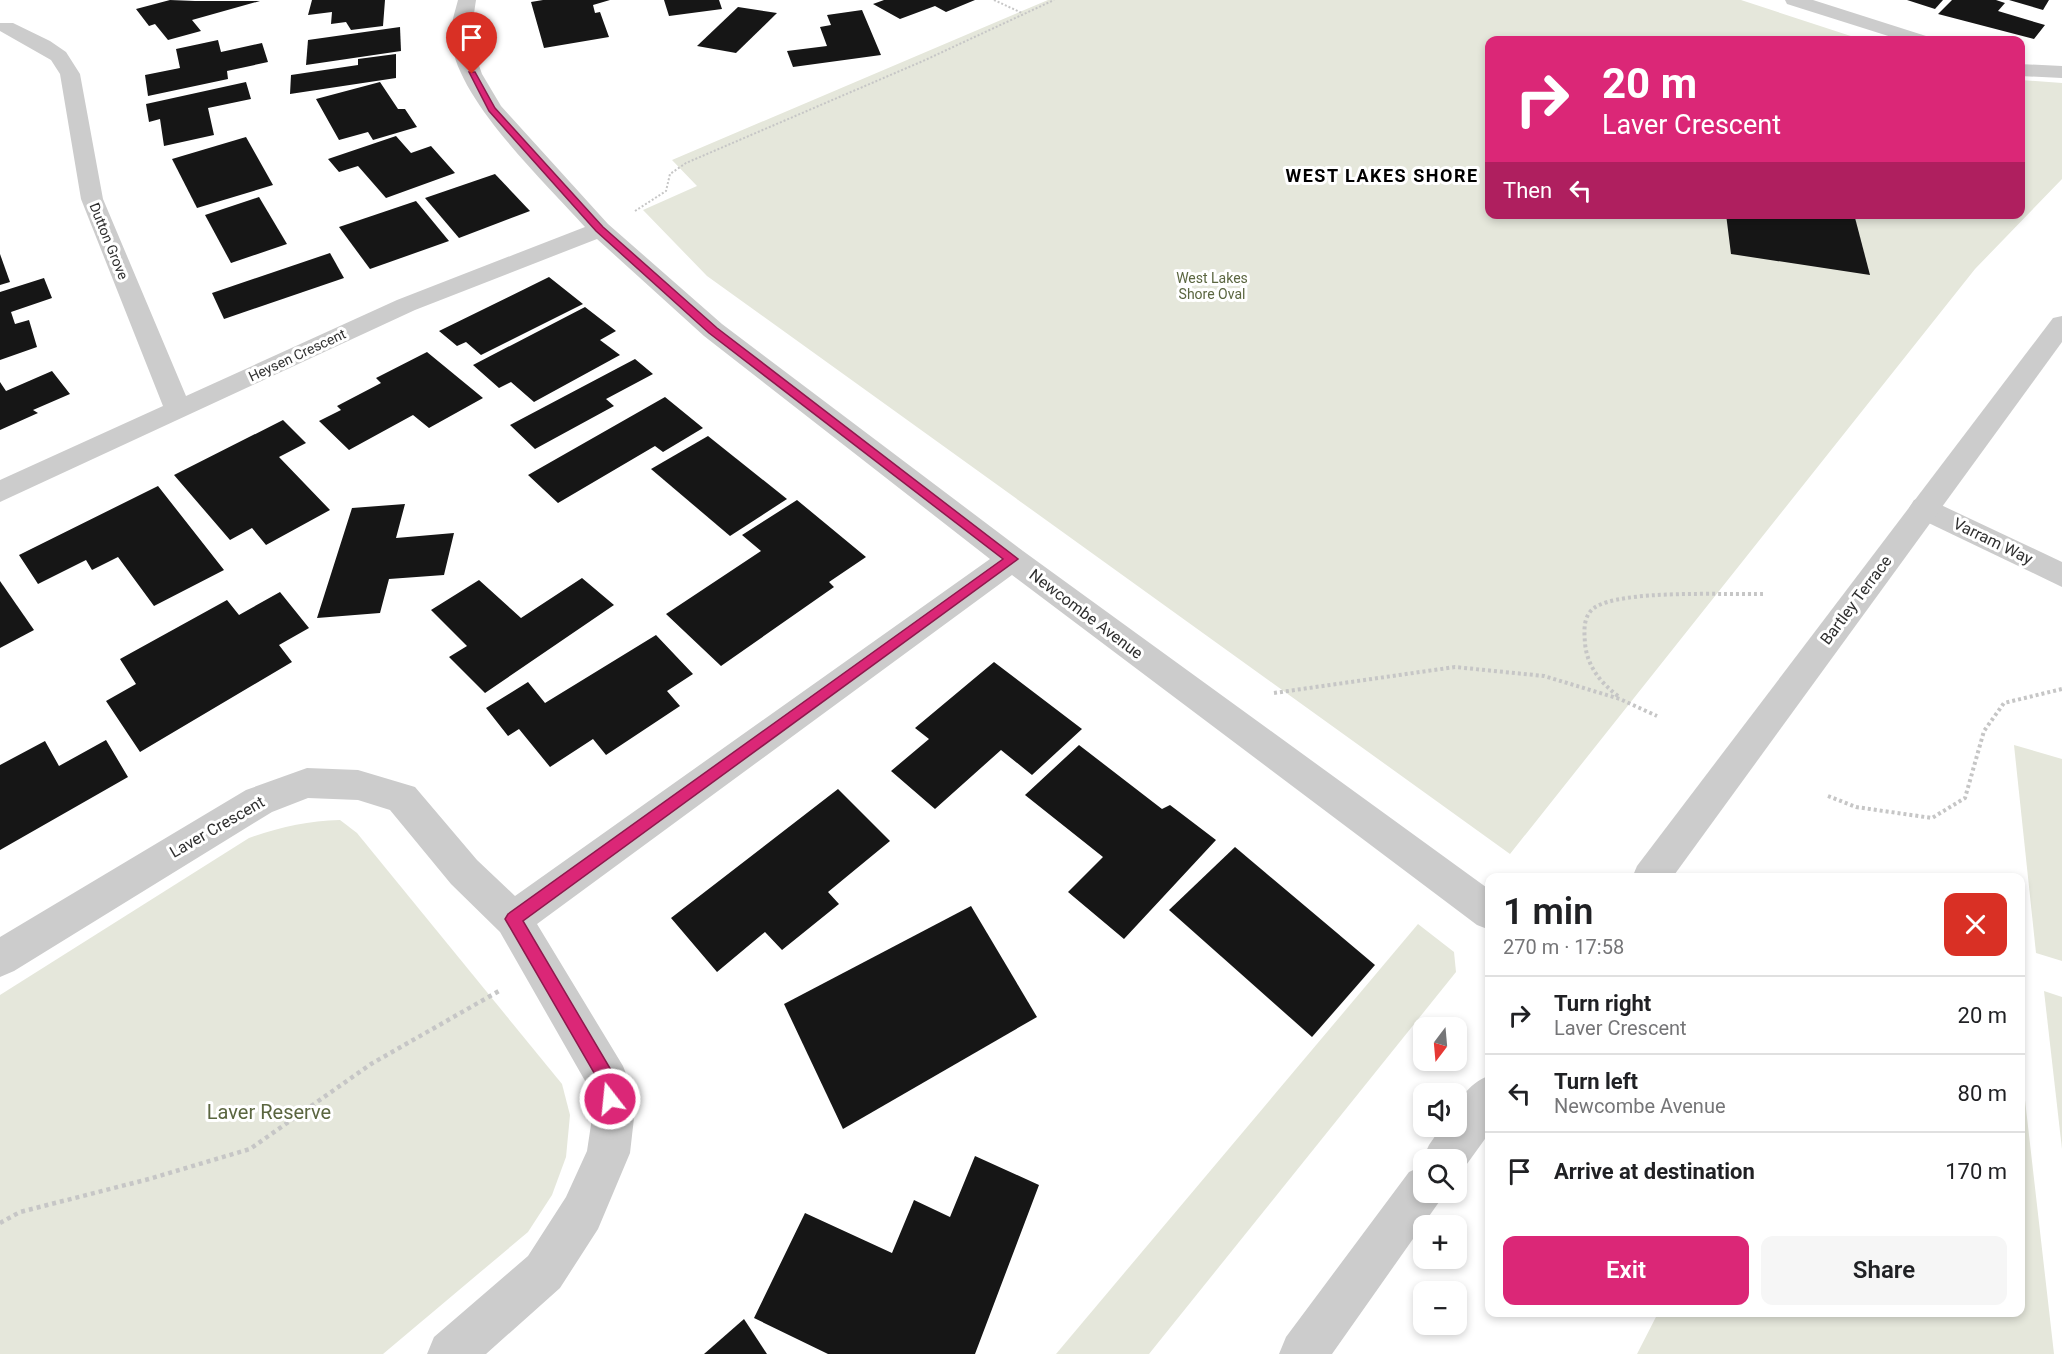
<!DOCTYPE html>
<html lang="en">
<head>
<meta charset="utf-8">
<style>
	body { margin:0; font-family:Roboto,sans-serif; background:#f6f6f6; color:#202124; height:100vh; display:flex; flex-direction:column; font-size:22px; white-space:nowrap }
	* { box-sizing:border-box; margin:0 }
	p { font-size:20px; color:#757577 }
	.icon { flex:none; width:33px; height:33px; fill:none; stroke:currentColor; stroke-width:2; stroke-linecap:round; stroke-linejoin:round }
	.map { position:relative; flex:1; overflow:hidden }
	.drawer { position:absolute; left:1485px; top:873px; width:540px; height:444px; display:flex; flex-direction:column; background:#fff; border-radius:12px; box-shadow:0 3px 9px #0003 }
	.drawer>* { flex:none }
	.hud { position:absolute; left:1485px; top:36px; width:540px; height:183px; border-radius:12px; box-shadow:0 3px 9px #0003; background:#db2777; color:#fff; overflow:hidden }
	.needle { width:39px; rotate:196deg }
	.tools { position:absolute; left:1413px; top:1017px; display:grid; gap:12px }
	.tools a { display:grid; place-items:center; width:54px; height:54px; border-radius:12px; background:#fff; box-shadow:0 3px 9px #0003; font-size:30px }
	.pin { position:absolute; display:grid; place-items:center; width:51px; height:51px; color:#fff; margin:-62px -26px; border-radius:50% 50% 50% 0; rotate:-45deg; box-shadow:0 0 6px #0007 }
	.pin .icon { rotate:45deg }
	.me { position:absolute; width:66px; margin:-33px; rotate:344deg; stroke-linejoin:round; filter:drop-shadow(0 0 4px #0008) }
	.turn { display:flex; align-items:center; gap:21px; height:126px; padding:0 18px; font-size:27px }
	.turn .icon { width:78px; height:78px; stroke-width:2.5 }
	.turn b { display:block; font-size:42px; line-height:51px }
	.then { display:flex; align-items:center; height:57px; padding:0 18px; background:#0003; gap:12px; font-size:22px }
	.round { display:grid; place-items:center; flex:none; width:63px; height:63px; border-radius:12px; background:#f6f6f6 }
	.headline { display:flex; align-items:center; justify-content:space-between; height:102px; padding:0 18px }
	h1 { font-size:36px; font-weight:600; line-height:45px }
	.cta { display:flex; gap:12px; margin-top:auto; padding:12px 18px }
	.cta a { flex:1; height:69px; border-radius:12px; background:#db2777; color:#fff; font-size:24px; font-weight:600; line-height:69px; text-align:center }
	.cta a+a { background:#f6f6f6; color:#202124 }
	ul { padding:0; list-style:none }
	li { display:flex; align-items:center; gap:18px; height:78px; padding:0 18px; border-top:2px solid #e0e0e0 }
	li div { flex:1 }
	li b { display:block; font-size:22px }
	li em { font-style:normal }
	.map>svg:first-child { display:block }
	.green { fill:#e5e7db }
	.building { fill:#161616 }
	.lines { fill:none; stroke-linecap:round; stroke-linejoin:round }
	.path-far2 { stroke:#c6c6c6; stroke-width:2; stroke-dasharray:2 2; stroke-linecap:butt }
	.path-far1 { stroke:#c6c6c6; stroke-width:4; stroke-dasharray:3 3; stroke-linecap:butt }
	.path { stroke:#c6c6c6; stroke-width:4.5; stroke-dasharray:4 4; stroke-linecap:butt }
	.minor { fill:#ccc; fill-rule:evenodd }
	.tertiary { fill:#ccc; fill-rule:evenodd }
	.route { fill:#db2777; stroke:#8e194d; stroke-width:1.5 }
	.labels { text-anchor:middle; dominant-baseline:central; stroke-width:6; stroke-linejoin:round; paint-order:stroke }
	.far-street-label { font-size:14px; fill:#2f2f2f; stroke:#fff }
	.far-park-label { font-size:14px; fill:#5b6640; stroke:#fff }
	.street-label { font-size:16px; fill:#2f2f2f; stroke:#fff }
	.far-district-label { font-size:18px; font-weight:bold; letter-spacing:1.5px; fill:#000; stroke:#fff }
	.near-park-label { font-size:20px; fill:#5b6640; stroke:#fff }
</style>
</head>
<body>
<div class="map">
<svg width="2062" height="1354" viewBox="0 0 2062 1354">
	<rect width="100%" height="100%" fill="#fff"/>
	<g class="green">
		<polygon points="1048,0 1741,0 1863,40 1490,40 1490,214 2020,214 2021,80 2062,83 2062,179 1975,269 1510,854 707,276 643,210 697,186 672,160"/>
		<polygon points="2014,745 2062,759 2062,961 2036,953"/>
		<path d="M340,820L357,833L562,1084L570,1115L566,1157L552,1195L528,1232L383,1354H0V995L249,838C280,827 307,821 340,820Z"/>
		<polygon points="1418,924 1454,952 1456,972 1149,1354 1056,1354"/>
		<polygon points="2044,991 2062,997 2062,1149"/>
		<polygon points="2021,1065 2054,1354 1637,1354 1658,1313 2020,1312"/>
	</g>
	<g class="building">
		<polygon points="170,0 195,1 260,1 192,20 201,31 168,40 155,24 149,26 136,9"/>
		<polygon points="312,0 385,0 383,26 351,30 346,22 331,24 332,12 308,15"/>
		<polygon points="543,0 610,0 593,5 595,13 600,12 609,37 544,48 531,2"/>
		<polygon points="664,0 719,0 722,9 669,16"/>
		<polygon points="884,0 975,0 946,12 935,6 900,19 873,4"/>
		<polygon points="1907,0 1943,0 1935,9"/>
		<polygon points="1952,0 1996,0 2005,3 1998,11 2045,25 2034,39 1938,14"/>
		<polygon points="2009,0 2049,0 2043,10"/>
		<polygon points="738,7 777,13 736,53 697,46"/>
		<polygon points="862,10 881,55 793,67 787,51 827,46 820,27 831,25 827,15"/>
		<polygon points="400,27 401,51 306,65 308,40"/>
		<polygon points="218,40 221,52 262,43 268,62 227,71 228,79 148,96 145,75 180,68 176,49"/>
		<polygon points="396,54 396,78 290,94 291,75 358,65 358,59"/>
		<polygon points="246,82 251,99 208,108 214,135 164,146 160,119 149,122 146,104"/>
		<polygon points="380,82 398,109 405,109 417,127 373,140 368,132 339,140 316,99"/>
		<polygon points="396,136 411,153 431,146 455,173 386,198 358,166 339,172 328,159"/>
		<polygon points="246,137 273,185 197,208 172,159"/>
		<polygon points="495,174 530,211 459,238 425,198"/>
		<polygon points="259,197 287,244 231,263 205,215"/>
		<polygon points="416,201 449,241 370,269 339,227"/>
		<polygon points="1726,214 1854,214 1870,275 1731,254"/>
		<polygon points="330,253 344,278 224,319 212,293"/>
		<polygon points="0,254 10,282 0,285"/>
		<polygon points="549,277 583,304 481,355 466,342 457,346 439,331"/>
		<polygon points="44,278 52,298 11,312 15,324 29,320 37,347 0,360 0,292"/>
		<polygon points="585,307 616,331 600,340 620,355 534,402 511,382 499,388 473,365"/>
		<polygon points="427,352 483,398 429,428 413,415 349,450 319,421 341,410 337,406 381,383 376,378"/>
		<polygon points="635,359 653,374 606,399 614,406 535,449 510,425"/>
		<polygon points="52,371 70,394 33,410 38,413 0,430 0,382 6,391"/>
		<polygon points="665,397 703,428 663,452 655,446 558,503 528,475"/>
		<polygon points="283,420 306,443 279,457 330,510 266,545 252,528 230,540 174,475"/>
		<polygon points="708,436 787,499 730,536 651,469"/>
		<polygon points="158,486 224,570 154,606 118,557 92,570 86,560 38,584 19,555"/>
		<polygon points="797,500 866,557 829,582 834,587 721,666 666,614 761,551 742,535"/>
		<polygon points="405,504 396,538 454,533 444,575 389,579 380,613 317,618 352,508"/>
		<polygon points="582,578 614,605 485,693 449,657 467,646 431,610 479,580 521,618"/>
		<polygon points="0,581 34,630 0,648"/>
		<polygon points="280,592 309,628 279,645 292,662 140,752 106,701 136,684 120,659 227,600 239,615"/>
		<polygon points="656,635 693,674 667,691 680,706 606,755 593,739 550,767 519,729 508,736 486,708 528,682 545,703"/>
		<polygon points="994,662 1082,729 1032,775 1001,750 935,809 891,771 929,739 915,728"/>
		<polygon points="106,740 128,777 0,850 0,765 45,741 59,766"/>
		<polygon points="1079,745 1162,809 1170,805 1216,840 1124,939 1068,892 1103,857 1025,795"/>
		<polygon points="838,789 890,841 828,892 839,904 782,950 765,932 717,972 671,918"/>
		<polygon points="1235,847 1375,965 1312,1037 1169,910"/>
		<polygon points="971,906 1037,1017 843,1129 784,1004"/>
		<polygon points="975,1156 1039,1185 975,1354 828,1354 754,1318 805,1213 892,1253 914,1200 950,1217"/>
		<polygon points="744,1319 767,1354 704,1354"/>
	</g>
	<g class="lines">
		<g class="path-far2">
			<polyline points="994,0 1022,13"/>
			<polyline points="635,211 666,191 670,174 686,163 923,61 1054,0"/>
		</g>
		<g class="path-far1">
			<polyline points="1274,693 1455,667 1544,676 1620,699 1657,716"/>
			<path d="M1618,696C1600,682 1587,666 1585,643C1584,631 1583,616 1594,608C1621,589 1728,595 1764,594"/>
			<polyline points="1828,796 1856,807 1932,818 1965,798 1984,731 2004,703 2062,689"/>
		</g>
		<polyline class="path" points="0,1223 20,1212 149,1179 250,1149 371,1064 499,991"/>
		<g class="minor">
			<path d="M458,0H476L470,40L482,74L501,106L608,224L722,324L1023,551L1490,890V930L1477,925L1012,575L537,924L623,1066L629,1081L634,1118L630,1153L598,1229L560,1288L486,1354H427L434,1337L528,1256L566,1197L587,1151L592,1118L588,1086L500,932L451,884L390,810L358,800L308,798L272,812L14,971L0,977V937L246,790L307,768L358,770L415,787L477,860L515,896L990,559L704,336L597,239L415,310L0,502V480L163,406L81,199L60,74L51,60L0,31V23H13L50,41L66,52L80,74L103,199L186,396L397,300L585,227C544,181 459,102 451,41C449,29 455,12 458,0Z"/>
			<polygon points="1785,0 1813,0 1926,36 1929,40 1901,40 1787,4"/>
			<polygon points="2020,64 2062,66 2062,78 2020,76"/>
			<polygon points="1924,497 2062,562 2062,587 1914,516 1909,508 1914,500"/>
		</g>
		<g class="tertiary">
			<polygon points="2062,316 2062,342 1672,878 1632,878 1637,866 2053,318"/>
			<path d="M1490,1075V1132L1459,1175L1456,1176V1160H1424V1163L1422,1160L1429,1145L1442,1126H1456C1456,1101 1466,1085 1490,1075Z"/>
			<polygon points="1424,1165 1424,1192 1444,1192 1439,1202 1332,1354 1279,1354 1286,1337 1409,1172"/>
		</g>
	</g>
	<polygon class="route" points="469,72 475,72 495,108 603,227 717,328 1018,559 523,921 614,1075 619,1099 617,1105 610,1108 604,1105 600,1083 508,924 505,919 508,914 1003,559 709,333 596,231 489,111"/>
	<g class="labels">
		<g class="far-street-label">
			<text transform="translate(109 241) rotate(68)">Dutton Grove</text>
			<text transform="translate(297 355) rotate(-25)">Heysen Crescent</text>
		</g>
		<g class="far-park-label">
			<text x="1212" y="278">West Lakes<tspan x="1212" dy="16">Shore Oval</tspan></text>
		</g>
		<g class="street-label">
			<text transform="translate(1993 541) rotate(26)">Varram Way</text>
			<text transform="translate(1856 600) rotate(-53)">Bartley Terrace</text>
			<text transform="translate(1086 614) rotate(37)">Newcombe Avenue</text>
			<text transform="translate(217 827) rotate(-30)">Laver Crescent</text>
		</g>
		<g class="far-district-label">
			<text x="1382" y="175">WEST LAKES SHORE</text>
		</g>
		<g class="near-park-label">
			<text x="269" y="1112">Laver Reserve</text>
		</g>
	</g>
</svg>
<div class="tools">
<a><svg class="needle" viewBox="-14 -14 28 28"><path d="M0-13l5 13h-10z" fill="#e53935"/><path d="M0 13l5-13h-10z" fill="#757577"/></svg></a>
<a><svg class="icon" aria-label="sound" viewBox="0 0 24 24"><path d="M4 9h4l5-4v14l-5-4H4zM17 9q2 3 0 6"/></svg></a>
<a><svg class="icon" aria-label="search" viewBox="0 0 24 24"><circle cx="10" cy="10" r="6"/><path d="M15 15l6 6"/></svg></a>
<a>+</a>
<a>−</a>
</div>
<div class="pin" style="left:472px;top:74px;background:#d93025"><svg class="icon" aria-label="arrive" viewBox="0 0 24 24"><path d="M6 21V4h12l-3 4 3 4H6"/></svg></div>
<svg class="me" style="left:610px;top:1099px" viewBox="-20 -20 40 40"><circle r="17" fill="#db2777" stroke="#fff" stroke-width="3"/><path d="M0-11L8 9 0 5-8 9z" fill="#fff"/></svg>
<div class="hud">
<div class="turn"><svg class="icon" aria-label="right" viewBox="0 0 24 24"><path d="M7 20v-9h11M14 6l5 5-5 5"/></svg><div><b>20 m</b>Laver Crescent</div></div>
<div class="then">Then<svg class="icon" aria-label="left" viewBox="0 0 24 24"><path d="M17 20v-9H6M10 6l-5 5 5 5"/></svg></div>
</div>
<section class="drawer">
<div class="headline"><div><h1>1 min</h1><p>270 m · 17:58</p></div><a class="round" style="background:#d93025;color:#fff"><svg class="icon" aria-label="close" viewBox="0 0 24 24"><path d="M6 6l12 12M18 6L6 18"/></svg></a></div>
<ul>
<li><svg class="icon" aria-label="right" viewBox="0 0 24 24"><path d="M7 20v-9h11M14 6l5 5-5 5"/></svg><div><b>Turn right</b><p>Laver Crescent</p></div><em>20 m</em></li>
<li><svg class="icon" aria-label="left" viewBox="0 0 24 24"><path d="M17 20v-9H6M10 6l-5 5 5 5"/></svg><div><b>Turn left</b><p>Newcombe Avenue</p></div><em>80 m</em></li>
<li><svg class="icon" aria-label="arrive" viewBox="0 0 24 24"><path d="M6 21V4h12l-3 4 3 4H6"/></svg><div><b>Arrive at destination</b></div><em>170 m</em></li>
</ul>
<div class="cta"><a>Exit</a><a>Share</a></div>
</section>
</div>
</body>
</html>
